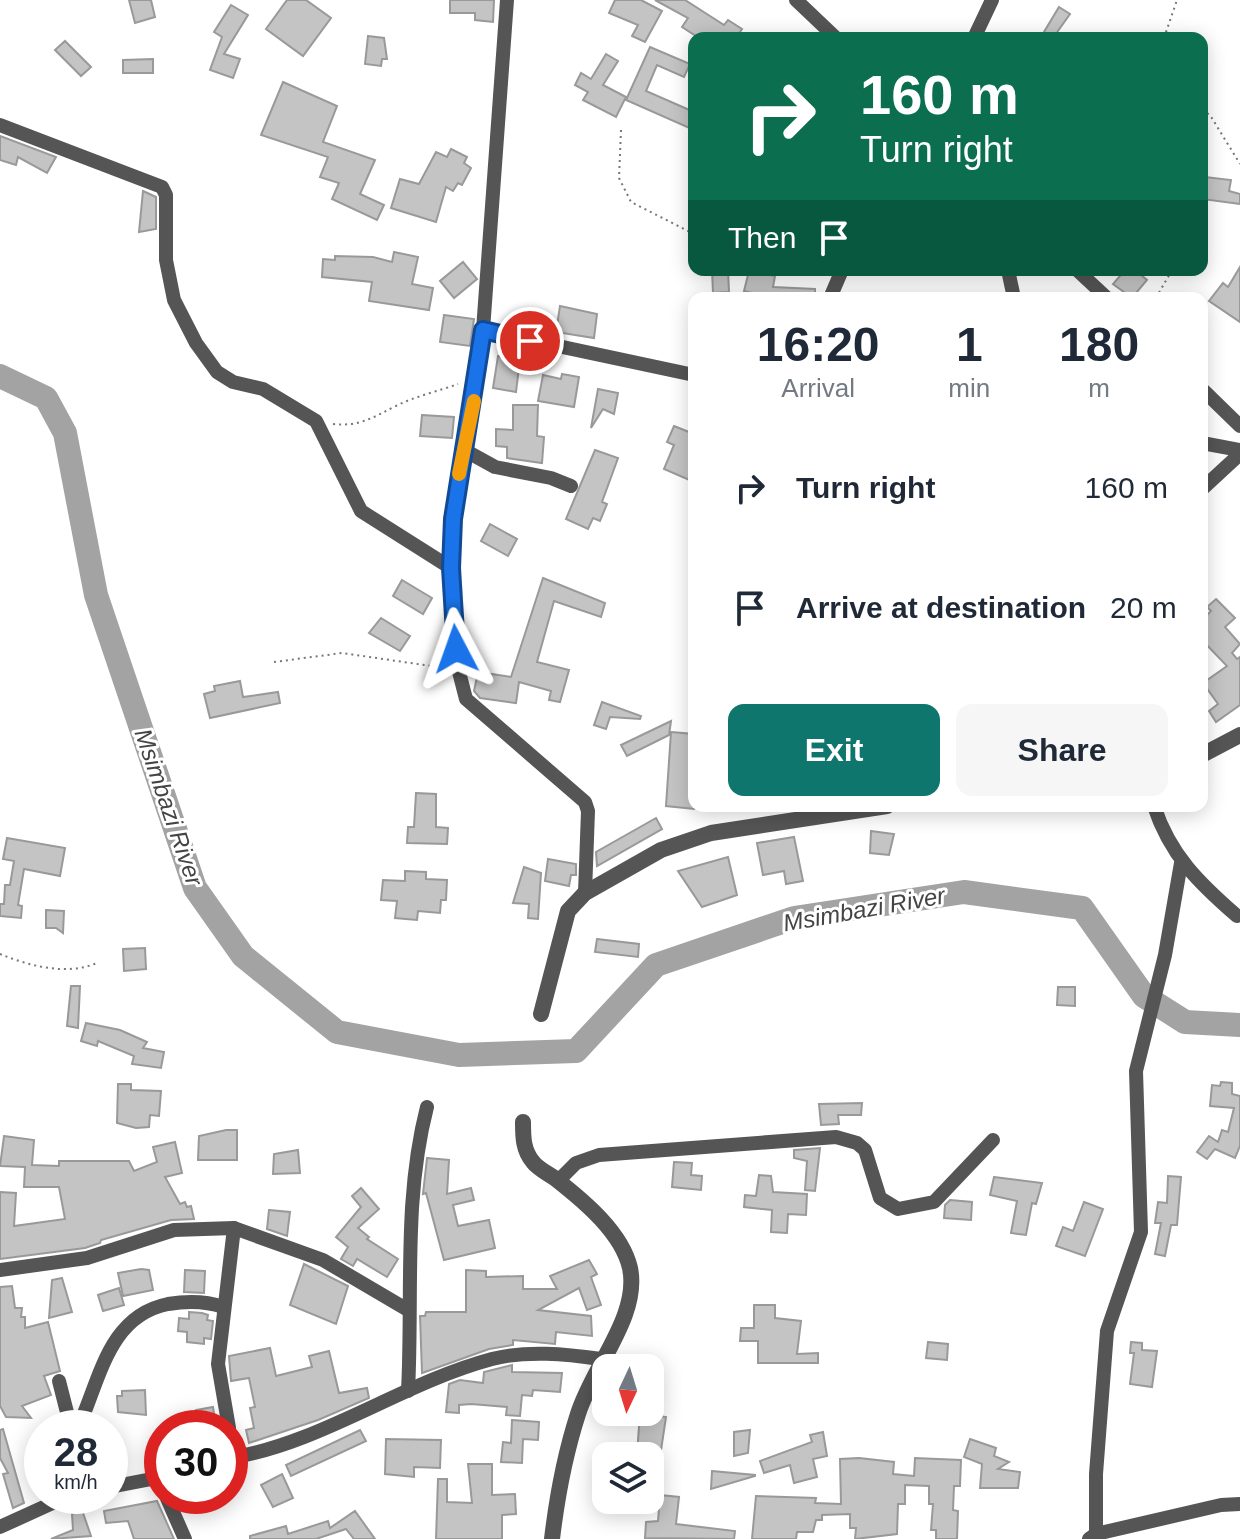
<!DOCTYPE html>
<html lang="en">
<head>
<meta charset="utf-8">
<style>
	body { margin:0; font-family:Arial,sans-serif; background:#f6f6f7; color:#1f2937; height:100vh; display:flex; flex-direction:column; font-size:30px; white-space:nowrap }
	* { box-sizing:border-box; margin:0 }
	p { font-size:26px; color:#747a83 }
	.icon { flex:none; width:44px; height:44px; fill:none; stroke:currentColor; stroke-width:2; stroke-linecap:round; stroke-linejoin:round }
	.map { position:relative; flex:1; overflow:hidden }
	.details { position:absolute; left:688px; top:292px; width:520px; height:520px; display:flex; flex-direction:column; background:#fff; border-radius:16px; box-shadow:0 4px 20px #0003 }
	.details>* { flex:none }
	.guide { position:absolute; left:688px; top:32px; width:520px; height:244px; border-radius:16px; box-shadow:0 4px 20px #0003; background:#0b6e4f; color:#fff; overflow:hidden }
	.needle { width:52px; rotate:184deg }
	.tools { position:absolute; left:592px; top:1354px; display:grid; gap:16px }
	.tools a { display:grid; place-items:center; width:72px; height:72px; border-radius:16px; background:#fff; box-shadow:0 4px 20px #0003; font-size:40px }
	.speed { position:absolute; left:24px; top:1410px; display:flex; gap:16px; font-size:40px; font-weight:700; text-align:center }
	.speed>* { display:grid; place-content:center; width:104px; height:104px; border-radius:50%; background:#fff; box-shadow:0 4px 20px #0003; line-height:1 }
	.speed small { font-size:20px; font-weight:400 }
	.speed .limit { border:12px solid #d22; background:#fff; color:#111 }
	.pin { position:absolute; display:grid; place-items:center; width:68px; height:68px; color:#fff; margin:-34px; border:4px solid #fff; border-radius:50%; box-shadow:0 2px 8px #0007 }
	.me { position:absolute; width:88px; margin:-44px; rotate:356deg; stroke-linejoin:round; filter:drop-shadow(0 0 6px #0008) }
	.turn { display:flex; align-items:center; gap:28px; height:168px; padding:0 40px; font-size:36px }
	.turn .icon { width:104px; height:104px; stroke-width:2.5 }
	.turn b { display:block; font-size:56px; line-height:68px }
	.then { display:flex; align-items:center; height:76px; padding:0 40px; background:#0003; gap:16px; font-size:30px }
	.eta { display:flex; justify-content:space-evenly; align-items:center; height:136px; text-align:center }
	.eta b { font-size:48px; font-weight:700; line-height:56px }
	.action { display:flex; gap:16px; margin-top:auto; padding:16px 40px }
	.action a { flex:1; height:92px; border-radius:16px; background:#0f766e; color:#fff; font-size:32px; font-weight:700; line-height:92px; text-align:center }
	.action a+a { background:#f6f6f7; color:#1f2937 }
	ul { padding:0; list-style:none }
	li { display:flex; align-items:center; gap:24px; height:120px; padding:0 40px }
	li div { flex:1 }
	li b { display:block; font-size:30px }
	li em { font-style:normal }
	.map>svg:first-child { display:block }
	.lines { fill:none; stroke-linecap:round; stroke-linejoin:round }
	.river { stroke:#a3a3a3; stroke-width:24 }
	.building { fill:#c4c4c4; stroke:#999; stroke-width:2 }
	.path { stroke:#777; stroke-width:2; stroke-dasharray:2 4; stroke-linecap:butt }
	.minor { stroke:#555; stroke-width:14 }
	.tertiary { stroke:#555; stroke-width:16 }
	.route-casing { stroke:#114b97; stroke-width:20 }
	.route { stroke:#1a73e8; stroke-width:14 }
	.slow { stroke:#f59e0b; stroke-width:14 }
	.labels { text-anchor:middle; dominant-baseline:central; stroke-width:6; stroke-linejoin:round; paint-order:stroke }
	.water-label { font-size:24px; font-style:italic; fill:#444; stroke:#fff }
</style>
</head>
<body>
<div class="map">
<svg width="1240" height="1539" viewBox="0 0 1240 1539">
	<rect width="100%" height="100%" fill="#fff"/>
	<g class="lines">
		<polyline class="river" points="0,376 46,398 65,433 96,595 195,888 243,956 337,1032 459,1055 576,1051 656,965 794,918 964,892 1082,908 1144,996 1185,1022 1240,1025"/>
	</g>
	<g class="building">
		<polygon points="129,0 151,0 155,17 135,23"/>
		<polygon points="287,0 306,0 331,18 303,56 266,29"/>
		<polygon points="450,0 494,0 493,22 475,20 475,13 450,13"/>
		<polygon points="615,0 641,0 662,11 645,42 632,36 638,25 609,13"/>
		<polygon points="655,0 685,0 724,25 728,20 742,29 736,38 699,38 682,27 688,18"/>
		<polygon points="231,5 248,15 224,54 240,59 233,78 210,70 222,37 214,32"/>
		<polygon points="1059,7 1070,14 1053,38 1044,32"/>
		<polygon points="368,36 384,38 387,59 382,59 381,66 365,64"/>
		<polygon points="65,41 91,67 81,76 55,50"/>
		<polygon points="650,47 690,64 684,77 657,65 646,91 694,112 694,130 626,100"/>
		<polygon points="606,54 618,61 603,85 626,97 616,117 583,100 588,92 575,85 581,73 591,79"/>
		<polygon points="153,59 153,73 123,73 123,60"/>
		<polygon points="283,82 337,106 323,142 375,160 360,194 384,205 377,220 332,199 339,183 320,177 328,157 261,135"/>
		<polygon points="0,136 56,157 47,173 18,157 16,165 0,160"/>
		<polygon points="451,149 467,157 464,163 471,168 462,185 458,183 453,191 446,187 436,222 391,208 400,179 419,184 436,152 447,157"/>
		<polygon points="1205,177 1231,180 1229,191 1240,194 1240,204 1202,199"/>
		<polygon points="143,191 156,197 156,229 139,232"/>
		<polygon points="394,252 418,257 412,284 433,288 429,310 369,301 372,282 322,277 323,259 335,260 335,256 373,257 392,262"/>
		<polygon points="463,262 477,279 454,298 440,281"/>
		<polygon points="1240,267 1240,322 1209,301 1223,283 1228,287"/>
		<polygon points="712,270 728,270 729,292 713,293"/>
		<polygon points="1125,270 1135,270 1147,280 1132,298 1113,284"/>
		<polygon points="749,271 775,276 773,287 815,289 815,298 773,298 744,291"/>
		<polygon points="560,306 597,314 594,338 556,332"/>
		<polygon points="444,315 474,319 470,346 440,342"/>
		<polygon points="498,356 520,359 516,392 493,388"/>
		<polygon points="562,374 579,377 574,407 538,401 543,375 561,379"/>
		<polygon points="598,389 618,393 614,414 603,409 591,428"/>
		<polygon points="513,405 538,405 537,436 544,437 542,463 507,458 507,447 496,446 496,429 513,430"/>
		<polygon points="422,415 454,417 452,438 420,436"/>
		<polygon points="674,426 694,434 694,482 664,469 674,445 667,442"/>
		<polygon points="595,450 618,458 602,502 607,504 600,521 593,518 588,529 566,519"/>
		<polygon points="490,524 517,539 508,556 481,541"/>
		<polygon points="543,578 605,603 601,617 554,601 537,662 569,670 560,702 549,700 551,691 519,682 516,703 480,698 474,691 478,672 511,677"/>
		<polygon points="402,580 432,598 423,614 393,596"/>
		<polygon points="1216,599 1235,618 1225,627 1240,644 1232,653 1237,659 1240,657 1240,705 1216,722 1209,711 1218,704 1203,683 1227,666 1202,640 1202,620 1211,611 1207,607"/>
		<polygon points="381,618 410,636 400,651 369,633"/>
		<polygon points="240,681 243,697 278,692 280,703 210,718 204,694 215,691 214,686"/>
		<polygon points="602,702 641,716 640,719 610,717 606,729 594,725"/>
		<polygon points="671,721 669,735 627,756 621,745"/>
		<polygon points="671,732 694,734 694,809 666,806"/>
		<polygon points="416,793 436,794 436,827 448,828 447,844 407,843 408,827 414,827"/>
		<polygon points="656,818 662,829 597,866 596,852"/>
		<polygon points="871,831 894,834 889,855 870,853"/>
		<polygon points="794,837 803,881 786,884 784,871 763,875 757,843"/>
		<polygon points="7,838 65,848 60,876 24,869 18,905 22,906 21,918 0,916 0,904 4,904 5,885 10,885 14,861 3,859"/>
		<polygon points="728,857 737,895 702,907 678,871"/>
		<polygon points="548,859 576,864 576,875 571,875 569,886 545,881"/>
		<polygon points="524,867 541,873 538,919 528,918 529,904 513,903"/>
		<polygon points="405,871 426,872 426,879 447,880 446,900 441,900 440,913 418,911 417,920 395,918 397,901 381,900 383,880 405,881"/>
		<polygon points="46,910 64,911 63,933 56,928 46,928"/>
		<polygon points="597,939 639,944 638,957 595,952"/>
		<polygon points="145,948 146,969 124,971 123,949"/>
		<polygon points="71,986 80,986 78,1028 67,1026"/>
		<polygon points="1058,987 1075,987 1075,1006 1057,1005"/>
		<polygon points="86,1023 120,1030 147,1042 143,1048 164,1052 161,1068 132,1064 134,1056 98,1041 97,1046 81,1041"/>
		<polygon points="1221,1082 1232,1083 1232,1094 1240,1096 1240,1146 1235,1158 1215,1149 1207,1159 1197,1152 1209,1136 1218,1142 1222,1130 1228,1132 1234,1108 1210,1106 1212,1085 1220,1086"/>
		<polygon points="118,1084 131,1084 131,1090 161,1091 159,1116 150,1115 149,1127 136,1128 117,1123"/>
		<polygon points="862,1103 861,1115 838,1115 839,1124 821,1125 819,1104"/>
		<polygon points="226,1130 237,1130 237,1160 198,1160 199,1136"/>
		<polygon points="4,1136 34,1140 32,1165 59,1166 59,1161 129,1161 134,1171 157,1162 153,1147 175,1142 182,1173 165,1177 180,1204 185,1202 187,1207 191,1206 194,1219 171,1220 101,1240 100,1243 85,1248 0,1259 0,1192 16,1193 14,1226 65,1219 59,1187 24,1187 25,1167 0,1166"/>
		<polygon points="820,1148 815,1191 805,1190 807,1161 794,1158 794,1150"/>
		<polygon points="298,1150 300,1173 273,1174 274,1154"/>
		<polygon points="427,1158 449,1160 447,1194 471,1188 474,1200 453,1205 458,1226 489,1220 495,1248 444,1260 426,1193 423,1194"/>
		<polygon points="674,1162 692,1163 691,1175 702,1176 701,1190 672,1187"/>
		<polygon points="759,1175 771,1176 773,1192 807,1194 806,1215 788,1214 787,1233 771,1232 772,1210 744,1207 745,1195 756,1196"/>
		<polygon points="1168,1176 1181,1177 1177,1225 1171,1225 1165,1256 1155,1254 1161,1223 1155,1223 1158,1202 1167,1203"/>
		<polygon points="994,1177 1042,1183 1036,1204 1032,1203 1026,1235 1011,1233 1017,1201 990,1195"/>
		<polygon points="361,1188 379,1209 358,1228 369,1237 367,1239 398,1259 387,1277 357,1259 353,1266 341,1259 348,1247 336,1237 361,1207 352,1196"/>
		<polygon points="950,1200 972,1202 971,1220 944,1218 945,1205"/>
		<polygon points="1084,1202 1103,1209 1085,1256 1056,1246 1063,1227 1073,1231"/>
		<polygon points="269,1210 290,1212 287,1236 267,1229"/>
		<polygon points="589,1260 597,1274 591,1277 601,1305 587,1310 579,1288 538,1310 591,1316 592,1336 556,1332 555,1344 513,1340 513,1345 489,1349 422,1373 420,1316 425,1316 426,1312 466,1312 466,1270 486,1271 486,1277 523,1276 523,1289 557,1289 550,1276"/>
		<polygon points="304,1264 348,1286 336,1324 290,1305"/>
		<polygon points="141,1269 149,1270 153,1290 123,1296 118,1273"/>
		<polygon points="185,1270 205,1271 204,1293 184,1292"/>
		<polygon points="62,1278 72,1312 49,1318 52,1280"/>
		<polygon points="12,1286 15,1308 22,1308 21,1317 25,1317 25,1328 48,1322 60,1371 44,1376 51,1395 22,1406 31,1418 6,1417 0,1406 0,1287"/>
		<polygon points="119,1288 124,1305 103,1311 98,1295"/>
		<polygon points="754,1305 775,1305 775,1318 801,1321 797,1354 818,1353 818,1363 758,1363 758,1341 740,1341 741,1328 754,1328"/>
		<polygon points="189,1312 202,1313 208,1315 207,1320 213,1321 211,1339 204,1338 204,1344 187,1342 187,1332 178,1331 179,1318 189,1319"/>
		<polygon points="928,1342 948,1344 947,1360 926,1358"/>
		<polygon points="1131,1342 1142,1343 1142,1350 1157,1351 1152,1387 1130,1384 1134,1353 1130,1353"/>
		<polygon points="270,1348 276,1376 312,1367 309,1356 329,1351 339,1393 367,1388 369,1398 318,1420 249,1443 246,1430 254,1428 250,1408 255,1407 249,1378 231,1381 229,1356"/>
		<polygon points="512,1365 512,1372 562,1373 560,1392 533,1390 532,1396 522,1395 520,1416 506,1415 507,1407 471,1404 459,1405 459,1413 446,1412 449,1384 460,1380 483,1383 484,1372"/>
		<polygon points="145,1390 146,1415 118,1412 117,1396 122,1396 122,1391"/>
		<polygon points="213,1407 216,1428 199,1428 196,1410"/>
		<polygon points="640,1413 666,1417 660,1457 637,1454"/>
		<polygon points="512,1420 539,1422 538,1440 523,1439 522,1463 501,1462 503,1442 511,1443"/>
		<polygon points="3,1429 24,1503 13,1508 3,1474 8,1473 0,1458 0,1430"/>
		<polygon points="360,1430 366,1441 291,1476 286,1465"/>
		<polygon points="750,1430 748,1453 734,1456 734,1432"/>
		<polygon points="823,1432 827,1456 813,1459 817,1477 794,1483 790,1465 764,1473 760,1461 812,1442 810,1435"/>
		<polygon points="386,1439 441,1440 440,1468 414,1467 414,1477 385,1474"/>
		<polygon points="970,1439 996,1448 994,1456 1009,1462 998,1469 1020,1472 1018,1488 980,1488 982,1464 964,1457"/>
		<polygon points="859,1458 894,1462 893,1474 914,1476 915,1458 961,1460 960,1486 954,1486 953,1510 958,1511 957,1539 936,1539 936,1530 931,1530 933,1504 929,1504 929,1486 905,1485 905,1504 898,1504 897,1534 855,1539 856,1528 850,1528 850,1514 822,1515 822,1520 816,1520 813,1532 797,1532 796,1539 752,1539 756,1496 816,1498 815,1503 841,1504 840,1459"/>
		<polygon points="468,1464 492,1464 492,1495 515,1494 516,1514 502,1515 502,1539 436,1539 438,1479 447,1479 447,1502 472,1503"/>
		<polygon points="712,1471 755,1475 755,1476 711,1489"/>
		<polygon points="282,1474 293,1498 273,1507 261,1485"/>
		<polygon points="660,1495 679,1497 676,1524 735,1531 734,1539 645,1538 646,1522 658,1521"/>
		<polygon points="157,1501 174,1539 134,1539 128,1521 106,1523 104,1511"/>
		<polygon points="82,1510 91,1536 51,1539 73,1530 72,1514"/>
		<polygon points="355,1511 375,1539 354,1539 346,1529 316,1539 250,1539 250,1536 286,1526 288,1534 328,1521 330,1528"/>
	</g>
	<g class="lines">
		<g class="path">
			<polyline points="1164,38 1177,0"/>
			<polyline points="1202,110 1210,115 1240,164"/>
			<polyline points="621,130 619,178 631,202 694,234"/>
			<polyline points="1202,221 1203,219"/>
			<polyline points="809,270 826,274"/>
			<polyline points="1156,298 1172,270"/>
			<path d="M333,424C361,427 375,416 398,405C416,396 439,391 458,384"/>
			<polyline points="274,662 342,653 445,668"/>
			<path d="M0,954C30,966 66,976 97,963"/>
		</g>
		<g class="minor">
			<polyline points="507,0 483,330 453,519 451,568 458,668 466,699 585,802 588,811 585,893"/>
			<polyline points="796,0 836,38"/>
			<polyline points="974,38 992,0"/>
			<polyline points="0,125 162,187 166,195 166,260 174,300 196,343 217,372 233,382 263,389 316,421 361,511 451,568"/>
			<polyline points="1008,270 1014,298"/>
			<polyline points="1077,270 1107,298"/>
			<polyline points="830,298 842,270"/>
			<polyline points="483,330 694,375"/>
			<polyline points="1202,389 1240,426"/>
			<polyline points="1202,443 1240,450"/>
			<polyline points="466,451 495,467 551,478 571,486"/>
			<polyline points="1202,489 1240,454"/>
			<path d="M1154,806C1170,855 1199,883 1237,916"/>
			<polyline points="558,1181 576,1163 599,1155 836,1137 857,1143 865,1150 880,1198 898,1209 934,1202 993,1140"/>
			<polyline points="0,1270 87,1258 174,1230 234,1228 323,1260 408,1310"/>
			<polyline points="59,1381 71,1428"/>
			<path d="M408,1391C413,1295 403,1200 427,1107"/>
			<path d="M78,1428C100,1380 108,1316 168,1304C186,1301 206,1301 223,1307"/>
			<polyline points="229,1428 218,1364 234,1228"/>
			<path d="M230,1458C322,1443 402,1383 492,1359C527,1350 566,1354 601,1359"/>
			<polyline points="110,1487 162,1477"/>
			<polyline points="166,1496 185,1539"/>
			<polyline points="0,1527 68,1496"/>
			<polyline points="1096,1534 1096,1474 1107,1331 1141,1232 1136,1071 1165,955 1181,863"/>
			<polyline points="1089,1539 1096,1534 1221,1505 1240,1504"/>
		</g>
		<g class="tertiary">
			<polyline points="1202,755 1240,735"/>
			<polyline points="541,1014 568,911 585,893 661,850 711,833 887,806"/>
			<path d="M523,1122C523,1137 523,1150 533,1162C539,1170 550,1174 557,1180C585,1202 622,1233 630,1268C640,1316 593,1366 578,1414C565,1454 557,1497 552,1539"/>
		</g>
	</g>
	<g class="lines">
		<g class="route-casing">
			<polyline id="route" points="456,649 451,568 453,519 483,330 530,341"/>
		</g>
		<use href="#route" class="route"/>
		<polyline class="slow" points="459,474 474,401"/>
	</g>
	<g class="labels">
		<g class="water-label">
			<text transform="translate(169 807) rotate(71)">Msimbazi River</text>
			<text transform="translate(864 909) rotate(-10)">Msimbazi River</text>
		</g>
	</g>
</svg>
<div class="tools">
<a><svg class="needle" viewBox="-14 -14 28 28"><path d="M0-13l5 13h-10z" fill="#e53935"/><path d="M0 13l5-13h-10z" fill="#747a83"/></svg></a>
<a><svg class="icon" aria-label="layers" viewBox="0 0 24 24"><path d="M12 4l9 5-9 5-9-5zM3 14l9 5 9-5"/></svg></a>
</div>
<div class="speed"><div>28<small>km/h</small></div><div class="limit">30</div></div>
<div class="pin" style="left:530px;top:341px;background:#d93025"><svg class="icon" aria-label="arrive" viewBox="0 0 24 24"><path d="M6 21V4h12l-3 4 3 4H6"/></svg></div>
<svg class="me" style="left:456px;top:649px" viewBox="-20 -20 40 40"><path d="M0-17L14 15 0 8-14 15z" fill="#1a73e8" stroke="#fff" stroke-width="4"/></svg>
<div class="guide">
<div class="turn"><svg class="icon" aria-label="right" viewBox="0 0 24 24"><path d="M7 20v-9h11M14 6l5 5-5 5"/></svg><div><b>160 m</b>Turn right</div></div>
<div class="then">Then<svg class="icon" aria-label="arrive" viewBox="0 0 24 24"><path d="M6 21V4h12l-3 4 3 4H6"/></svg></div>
</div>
<section class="details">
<div class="eta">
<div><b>16:20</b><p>Arrival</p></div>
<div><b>1</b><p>min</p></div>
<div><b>180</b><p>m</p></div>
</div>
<ul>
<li><svg class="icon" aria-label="right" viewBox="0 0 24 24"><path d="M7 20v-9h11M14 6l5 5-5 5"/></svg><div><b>Turn right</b></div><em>160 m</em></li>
<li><svg class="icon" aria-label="arrive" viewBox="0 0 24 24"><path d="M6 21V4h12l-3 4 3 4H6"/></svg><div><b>Arrive at destination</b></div><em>20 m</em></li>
</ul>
<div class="action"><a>Exit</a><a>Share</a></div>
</section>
</div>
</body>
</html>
